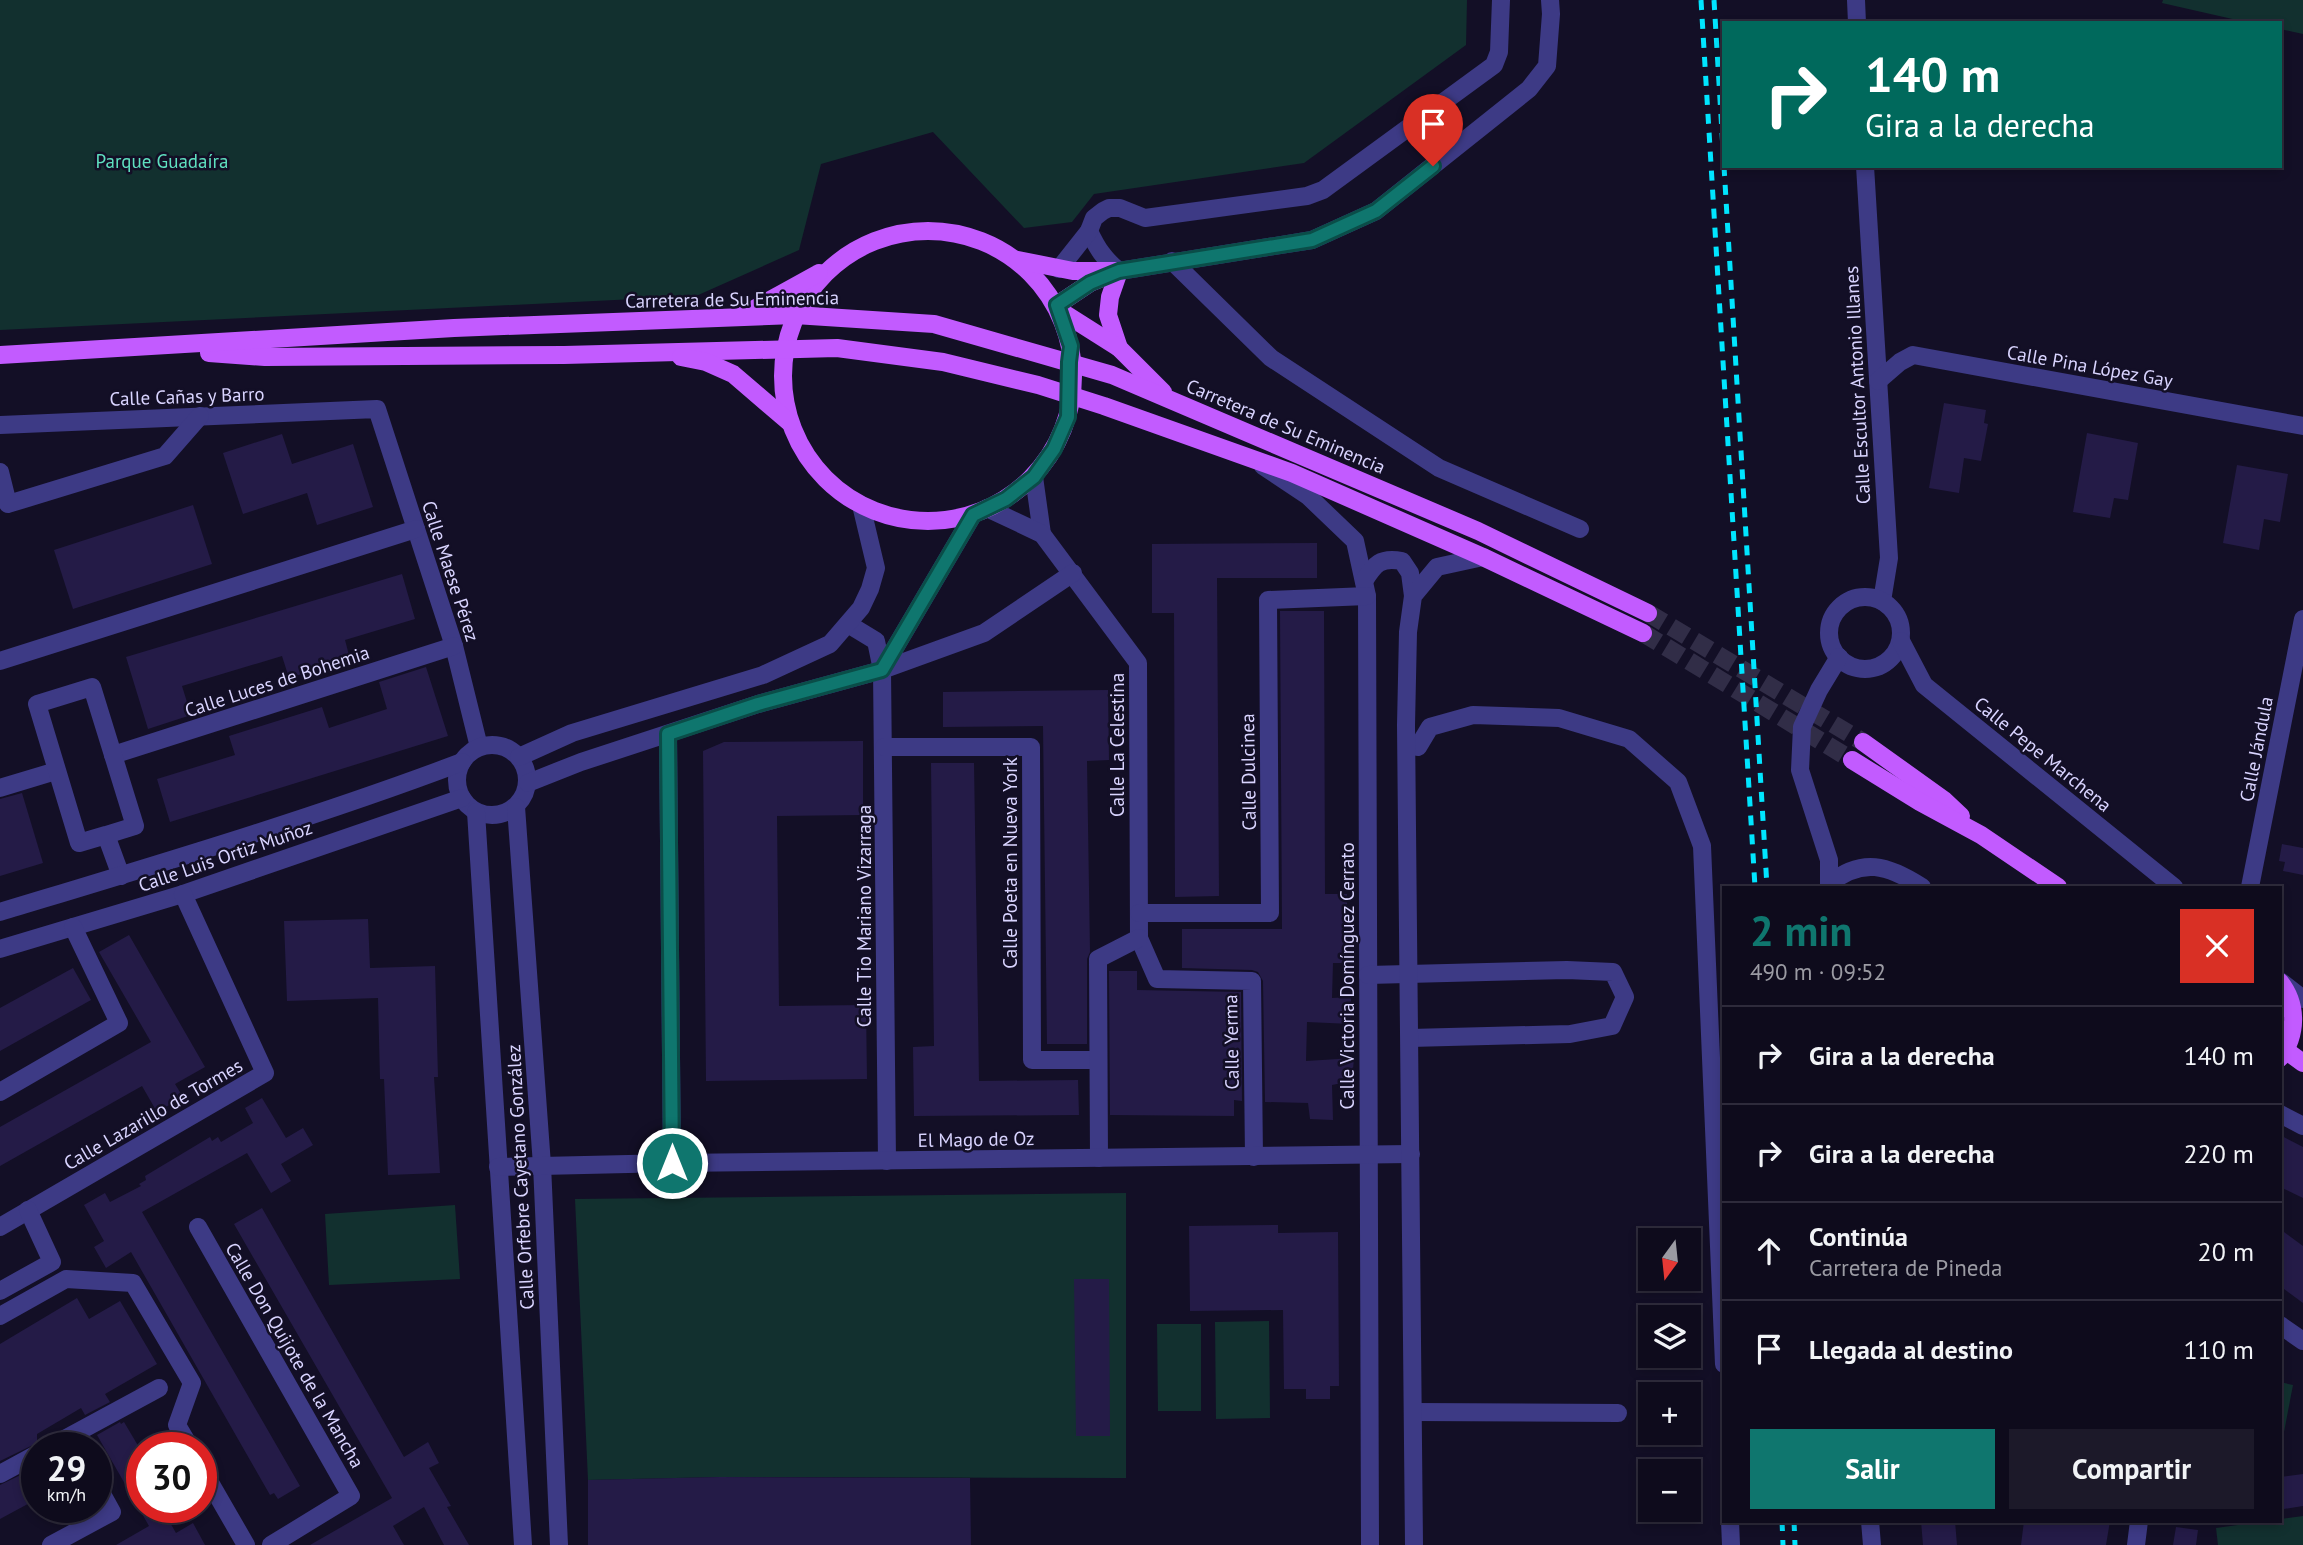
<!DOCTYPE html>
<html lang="es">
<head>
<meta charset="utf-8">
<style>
	body { margin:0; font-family:"PT Sans",sans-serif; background:#1c1929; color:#f1f3f6; height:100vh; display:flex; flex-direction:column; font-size:26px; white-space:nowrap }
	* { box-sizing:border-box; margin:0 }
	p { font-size:23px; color:#9b9ba3 }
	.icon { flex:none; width:38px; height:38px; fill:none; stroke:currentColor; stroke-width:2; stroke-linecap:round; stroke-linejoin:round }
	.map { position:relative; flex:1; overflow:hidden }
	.details { position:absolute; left:1722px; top:886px; width:560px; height:637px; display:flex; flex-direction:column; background:#0e0b1c; border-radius:0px; box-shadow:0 4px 10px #0003,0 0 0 2px #2e2b3b }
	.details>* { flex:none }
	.guide { position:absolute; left:1722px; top:21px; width:560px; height:147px; border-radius:0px; box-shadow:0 4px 10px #0003,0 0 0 2px #2e2b3b; background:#00695c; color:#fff; overflow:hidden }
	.needle { width:46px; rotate:195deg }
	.buttons { position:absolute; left:1638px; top:1228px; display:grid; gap:14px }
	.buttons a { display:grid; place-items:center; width:63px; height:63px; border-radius:0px; background:#0e0b1c; box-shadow:0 4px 10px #0003,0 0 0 2px #2e2b3b; font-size:35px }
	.speed { position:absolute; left:21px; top:1432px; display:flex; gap:14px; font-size:35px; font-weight:700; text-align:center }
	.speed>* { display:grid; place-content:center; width:91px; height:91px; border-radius:50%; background:#0e0b1c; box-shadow:0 4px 10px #0003,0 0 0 2px #2e2b3b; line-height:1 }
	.speed small { font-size:18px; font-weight:400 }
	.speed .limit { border:10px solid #d22; background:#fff; color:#111 }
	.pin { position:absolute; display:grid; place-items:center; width:60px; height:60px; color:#fff; margin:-72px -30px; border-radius:50% 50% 50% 0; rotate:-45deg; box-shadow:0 0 7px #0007 }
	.pin .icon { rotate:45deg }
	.me { position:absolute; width:77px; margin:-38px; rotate:0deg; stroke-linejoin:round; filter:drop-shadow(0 0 5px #0008) }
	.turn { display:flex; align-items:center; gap:24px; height:147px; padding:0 28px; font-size:32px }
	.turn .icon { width:91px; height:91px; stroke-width:2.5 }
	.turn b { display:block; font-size:49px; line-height:60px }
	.round { display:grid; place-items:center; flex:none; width:74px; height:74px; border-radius:0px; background:#1c1929 }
	.overview { display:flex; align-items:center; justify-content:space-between; height:119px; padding:0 28px }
	h1 { font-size:42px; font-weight:700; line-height:52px; color:#0f766e }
	.action { display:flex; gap:14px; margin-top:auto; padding:14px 28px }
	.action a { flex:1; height:80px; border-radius:0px; background:#0f766e; color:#fff; font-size:28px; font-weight:700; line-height:80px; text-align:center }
	.action a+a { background:#1c1929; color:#f1f3f6 }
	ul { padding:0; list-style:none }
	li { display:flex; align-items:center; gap:21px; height:98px; padding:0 28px; border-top:2px solid #2e2b3b }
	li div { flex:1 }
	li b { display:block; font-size:26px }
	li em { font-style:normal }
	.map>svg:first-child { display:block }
	.green { fill:#12302f }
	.building { fill:#241b47 }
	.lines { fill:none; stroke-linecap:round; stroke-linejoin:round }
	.major-tunnel { stroke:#312d47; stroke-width:18; stroke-dasharray:18 9; stroke-linecap:butt }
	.minor { stroke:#3d3a85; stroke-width:18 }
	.major { stroke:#c25bff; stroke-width:18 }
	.rail { stroke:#00e5ff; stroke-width:5; stroke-dasharray:10 9; stroke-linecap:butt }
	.route-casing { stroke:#0a4d48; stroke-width:18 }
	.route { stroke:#0f766e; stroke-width:12 }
	.labels { text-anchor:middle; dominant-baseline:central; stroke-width:5; stroke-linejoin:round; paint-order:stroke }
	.park-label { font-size:19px; fill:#5fe0c0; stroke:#130f26 }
	.street-label { font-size:19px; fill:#d9d4ff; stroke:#130f26 }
</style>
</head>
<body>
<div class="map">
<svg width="2303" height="1545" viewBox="0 0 2303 1545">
	<rect width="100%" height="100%" fill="#130f26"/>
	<g class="green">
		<polygon points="0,0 1467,0 1466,45 1304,163 1094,194 1072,222 1024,228 933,132 821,164 799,250 696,296 0,330"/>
		<polygon points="2163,0 2303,0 2303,34 2280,29 2280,23 2250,23 2162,3"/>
		<polygon points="1126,1193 1126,1478 720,1477 588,1480 575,1199"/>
		<polygon points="455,1205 460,1279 329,1285 325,1214"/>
		<polygon points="1269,1321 1270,1418 1216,1419 1215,1322"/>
		<polygon points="1157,1324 1201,1324 1201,1411 1158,1411"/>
		<polygon points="2280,1382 2293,1385 2280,1453"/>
		<polygon points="2303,1516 2303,1545 2218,1545 2216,1528"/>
	</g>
	<g class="building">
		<polygon points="1944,403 1986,410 1984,423 1988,424 1981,461 1964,458 1959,493 1929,488"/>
		<polygon points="2087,433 2138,443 2128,500 2114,498 2110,518 2073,512"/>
		<polygon points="282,434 292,464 353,444 373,507 317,525 307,493 243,514 223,453"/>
		<polygon points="2237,465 2288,474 2280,522 2264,519 2259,550 2223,543"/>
		<polygon points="193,505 212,564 73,609 54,550"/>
		<polygon points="1317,543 1317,578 1217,578 1219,896 1175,897 1174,613 1152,613 1152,544"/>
		<polygon points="402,574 415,619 345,640 350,659 289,678 282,656 182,686 191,715 148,729 126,657"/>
		<polygon points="1280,611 1324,611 1325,894 1347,894 1347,963 1333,963 1332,998 1351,997 1351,1024 1307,1022 1306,1061 1354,1058 1352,1081 1332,1085 1333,1120 1310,1119 1308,1103 1265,1102 1263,981 1258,972 1252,970 1182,968 1182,929 1282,929"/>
		<polygon points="426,667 448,736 170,822 157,779 235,755 229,736 322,707 329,728 387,709 379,682"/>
		<polygon points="1108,690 1109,760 1087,761 1090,952 1087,959 1087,1044 1047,1044 1043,726 943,727 943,692"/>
		<polygon points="863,741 863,815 777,816 779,1006 866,1005 867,1079 706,1081 703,751 724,742"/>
		<polygon points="931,763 974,763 979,1081 1078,1080 1079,1115 914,1116 913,1047 934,1046"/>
		<polygon points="22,793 43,863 0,876 0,799"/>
		<polygon points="2282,844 2303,848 2303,875 2283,871 2285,862 2279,861"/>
		<polygon points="368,919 370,968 435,966 438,1077 434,1077 440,1173 388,1175 384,1079 380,1079 378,998 287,1001 284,921"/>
		<polygon points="129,935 205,1067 175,1084 183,1097 157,1112 142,1086 0,1166 0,1127 151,1042 99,952"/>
		<polygon points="73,968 91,1000 0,1051 0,1008"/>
		<polygon points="1109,971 1137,971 1137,990 1241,992 1242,1101 1234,1100 1234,1116 1110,1115"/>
		<polygon points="262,1098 286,1138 303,1128 313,1145 281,1164 291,1181 271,1193 247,1153 142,1212 300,1486 278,1499 274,1493 270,1495 131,1252 106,1268 94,1247 104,1241 84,1205 105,1193 110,1202 141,1186 139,1184 146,1180 145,1176 210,1137 212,1141 218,1137 221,1142 253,1123 245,1108"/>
		<polygon points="2280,1135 2303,1147 2303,1198 2280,1187"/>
		<polygon points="262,1208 404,1457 428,1442 439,1463 429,1468 451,1506 447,1507 469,1545 444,1545 424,1507 393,1526 404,1545 310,1545 392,1498 234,1224"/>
		<polygon points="1278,1225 1278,1233 1338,1232 1339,1386 1330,1386 1330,1399 1306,1399 1306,1389 1284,1389 1283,1310 1190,1311 1189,1226"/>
		<polygon points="2280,1229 2303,1246 2303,1303 2280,1286"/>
		<polygon points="1074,1279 1109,1279 1110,1436 1076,1436"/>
		<polygon points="77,1298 89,1319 120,1301 157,1364 105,1394 110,1402 85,1415 81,1408 37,1434 37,1443 0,1461 0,1344"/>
		<polygon points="120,1422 121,1424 124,1422 140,1449 137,1452 142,1459 142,1507 161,1507 176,1533 193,1523 205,1545 116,1545 149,1526 97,1435"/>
		<polygon points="37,1467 37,1499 0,1519 0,1485"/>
		<polygon points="2303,1474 2303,1506 2284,1509 2280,1477"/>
		<polygon points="720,1477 970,1478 971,1545 588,1545 588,1480"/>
		<polygon points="1921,1521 1955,1521 1957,1545 1923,1545"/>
		<polygon points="2024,1521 2110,1521 2106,1545 2021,1545"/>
		<polygon points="2176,1527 2198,1530 2196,1545 2173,1545"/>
	</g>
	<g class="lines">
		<g class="major-tunnel">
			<polyline points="1648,613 1863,742"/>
			<polyline points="1643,633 1852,760"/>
		</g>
		<g class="minor">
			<polyline points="1856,0 1857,23"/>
			<polyline points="1865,166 1889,558 1882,601"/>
			<path d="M1089,231C1097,248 1104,259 1119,271L1312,240L1376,211L1529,89L1547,66L1551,14L1550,0"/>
			<polyline points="1172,261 1271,358 1439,468 1580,529"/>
			<polyline points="1059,269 1089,231 1094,218 1103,211 1109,208 1120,208 1145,218 1307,196 1323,190 1494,65 1499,52 1501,0"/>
			<polyline points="1878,381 1900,362 1913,355 2303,426"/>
			<polyline points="0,425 377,409 454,646 479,747"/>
			<polyline points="1263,466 1308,496 1355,541 1367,596 1370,1545"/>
			<polyline points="0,472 8,504 165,456 200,416"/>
			<polyline points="1034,477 1042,534"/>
			<polyline points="987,508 1042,534 1138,663 1139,938 1157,979 1252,981 1254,1157"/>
			<path d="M1364,581C1375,564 1380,557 1402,561L1410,573L1413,596"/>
			<circle cx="1865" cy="633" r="36"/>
			<polyline points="848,624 876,641 882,670 887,1161"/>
			<polyline points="1901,641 1924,685 2174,887"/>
			<polyline points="0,661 416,529"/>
			<polyline points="882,670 973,515"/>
			<polyline points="668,734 672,1163"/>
			<circle cx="492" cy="780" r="35"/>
			<polyline points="884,747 1031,747 1032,1060 1098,1060"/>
			<polyline points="1418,747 1430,727 1473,715 1559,718 1629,739 1678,782 1702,846 1724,1364"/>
			<polyline points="113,755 454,646"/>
			<polyline points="519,757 572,733 763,675 830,644 861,608 870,589 876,568 861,505"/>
			<polyline points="528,783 581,762 758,704 882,670 984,633 1073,573"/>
			<polyline points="0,788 56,771"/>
			<polyline points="516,807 542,1165 559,1545"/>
			<polyline points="476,812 523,1545"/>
			<polyline points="106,835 79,843 37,704 92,687 135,826 106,835 121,876"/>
			<path d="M1829,884C1862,857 1888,865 1922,887"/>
			<polyline points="1829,887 1829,860 1800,770 1802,727 1819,690 1839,657"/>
			<polyline points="2250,887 2303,619"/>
			<path d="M0,912C155,865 311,819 462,762"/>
			<polyline points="1139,913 1270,913 1268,600 1367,596"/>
			<polyline points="0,949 183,894 462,798"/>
			<polyline points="1368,975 1567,970 1613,972 1625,997 1612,1026 1570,1034 1410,1038"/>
			<polyline points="2280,981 2303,999"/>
			<polyline points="0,1092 119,1023 73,927"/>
			<polyline points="2280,1114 2303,1126"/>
			<polyline points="1099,1158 1098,959 1139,938"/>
			<polyline points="498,1167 672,1163 1411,1154"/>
			<polyline points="0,1227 265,1073 183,894"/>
			<polyline points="198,1227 351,1496 271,1545"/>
			<polyline points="0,1291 52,1262 28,1210"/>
			<polyline points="0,1316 66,1279 133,1283 192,1383 177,1425 190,1447"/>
			<polyline points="2280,1325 2303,1341"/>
			<polyline points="1413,1412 1618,1413"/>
			<polyline points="50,1447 159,1388"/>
			<polyline points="201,1467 246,1545"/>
			<polyline points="0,1474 37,1454"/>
			<polyline points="1730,1521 1731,1545"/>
			<polyline points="1870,1521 1872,1545"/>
			<polyline points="51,1545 112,1512 96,1483"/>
			<polyline points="1414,1545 1406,725 1408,632 1413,596 1437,567 1483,557"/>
			<polyline points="2136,1545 2139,1521"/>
		</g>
		<g class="major">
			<circle cx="928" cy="376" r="145"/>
			<polyline points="1018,260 1073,271 1119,271"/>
			<polyline points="1119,271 1110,297 1108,315 1119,348"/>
			<polyline points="1057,305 1090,283 1109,275"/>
			<polyline points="1059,310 1119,348 1163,392"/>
			<polyline points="745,314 819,273"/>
			<polyline points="209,353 265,357 564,355 837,348 943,362 1038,385 1104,406 1292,473 1483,557 1643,633"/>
			<polyline points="0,355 454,328 795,315 934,324 1112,375 1478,531 1648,613"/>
			<polyline points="681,357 706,362 733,374 789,422"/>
			<polyline points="1863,742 1944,800 1961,816"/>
			<polyline points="1852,760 1920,802 1981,835 2058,887"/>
			<path d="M2280,982C2298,1005 2297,1035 2280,1058"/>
			<polyline points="2280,1046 2303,1063"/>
		</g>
		<g class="rail">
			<polyline points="1701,0 1755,887"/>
			<polyline points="1714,0 1724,166"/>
			<polyline points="1724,166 1767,887"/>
			<polyline points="1782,1521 1783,1545"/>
			<polyline points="1794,1521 1795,1545"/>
		</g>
	</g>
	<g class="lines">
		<g class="route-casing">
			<polyline id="route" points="672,1163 668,734 758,704 882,670 973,515 1006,499 1034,477 1054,449 1068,417 1069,362 1071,346 1057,305 1090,283 1119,271 1312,240 1376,211 1433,166"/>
		</g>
		<use href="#route" class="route"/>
	</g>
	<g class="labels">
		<g class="park-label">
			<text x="162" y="161">Parque Guadaíra</text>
		</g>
		<g class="street-label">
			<text transform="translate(732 299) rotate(-1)">Carretera de Su Eminencia</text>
			<text transform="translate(2090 366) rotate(10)">Calle Pina López Gay</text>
			<text transform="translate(1857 385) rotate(-93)">Calle Escultor Antonio Illanes</text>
			<text transform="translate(187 396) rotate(-2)">Calle Cañas y Barro</text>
			<text transform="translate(1286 426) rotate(23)">Carretera de Su Eminencia</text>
			<text transform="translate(451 571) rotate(72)">Calle Maese Pérez</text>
			<text transform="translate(277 681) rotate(-18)">Calle Luces de Bohemia</text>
			<text transform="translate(1117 745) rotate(-90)">Calle La Celestina</text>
			<text transform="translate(2256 749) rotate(-79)">Calle Jándula</text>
			<text transform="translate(2043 754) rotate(39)">Calle Pepe Marchena</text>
			<text transform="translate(1248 772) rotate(-91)">Calle Dulcinea</text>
			<text transform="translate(225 856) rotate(-19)">Calle Luis Ortiz Muñoz</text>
			<text transform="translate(1010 863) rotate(-90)">Calle Poeta en Nueva York</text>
			<text transform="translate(864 916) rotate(-90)">Calle Tio Mariano Vizarraga</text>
			<text transform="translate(1347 976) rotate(-90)">Calle Victoria Domínguez Cerrato</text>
			<text transform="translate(1231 1042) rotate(-91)">Calle Yerma</text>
			<text transform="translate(153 1114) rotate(-30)">Calle Lazarillo de Tormes</text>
			<text transform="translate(976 1139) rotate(-1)">El Mago de Oz</text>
			<text transform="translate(520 1177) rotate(-93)">Calle Orfebre Cayetano González</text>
			<text transform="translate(295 1355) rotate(60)">Calle Don Quijote de la Mancha</text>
		</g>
	</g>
</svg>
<div class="buttons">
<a><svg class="needle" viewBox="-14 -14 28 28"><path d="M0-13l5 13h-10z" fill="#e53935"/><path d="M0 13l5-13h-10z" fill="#9b9ba3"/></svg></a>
<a><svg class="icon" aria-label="layers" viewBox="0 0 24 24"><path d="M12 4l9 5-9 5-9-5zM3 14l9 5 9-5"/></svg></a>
<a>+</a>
<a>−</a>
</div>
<div class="speed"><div>29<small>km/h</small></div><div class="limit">30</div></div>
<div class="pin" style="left:1433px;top:166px;background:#d93025"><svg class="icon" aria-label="arrive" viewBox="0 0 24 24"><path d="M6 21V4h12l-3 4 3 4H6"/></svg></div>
<svg class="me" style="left:672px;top:1163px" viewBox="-20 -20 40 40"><circle r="17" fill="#0f766e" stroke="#fff" stroke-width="3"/><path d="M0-11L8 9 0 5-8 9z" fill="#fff"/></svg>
<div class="guide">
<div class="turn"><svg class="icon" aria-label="right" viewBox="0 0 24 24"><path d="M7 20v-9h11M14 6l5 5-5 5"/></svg><div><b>140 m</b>Gira a la derecha</div></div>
</div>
<section class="details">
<div class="overview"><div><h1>2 min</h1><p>490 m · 09:52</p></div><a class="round" style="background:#d93025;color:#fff"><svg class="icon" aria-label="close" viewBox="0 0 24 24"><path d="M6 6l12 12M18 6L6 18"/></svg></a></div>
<ul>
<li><svg class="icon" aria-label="right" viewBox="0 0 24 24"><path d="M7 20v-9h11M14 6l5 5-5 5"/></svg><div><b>Gira a la derecha</b></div><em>140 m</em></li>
<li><svg class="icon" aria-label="right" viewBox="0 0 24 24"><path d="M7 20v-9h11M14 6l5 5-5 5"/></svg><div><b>Gira a la derecha</b></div><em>220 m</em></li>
<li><svg class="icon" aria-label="ahead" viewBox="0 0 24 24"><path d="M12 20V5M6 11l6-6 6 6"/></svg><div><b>Continúa</b><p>Carretera de Pineda</p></div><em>20 m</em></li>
<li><svg class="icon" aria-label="arrive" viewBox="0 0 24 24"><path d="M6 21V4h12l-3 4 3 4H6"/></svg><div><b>Llegada al destino</b></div><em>110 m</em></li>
</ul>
<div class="action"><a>Salir</a><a>Compartir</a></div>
</section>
</div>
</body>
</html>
